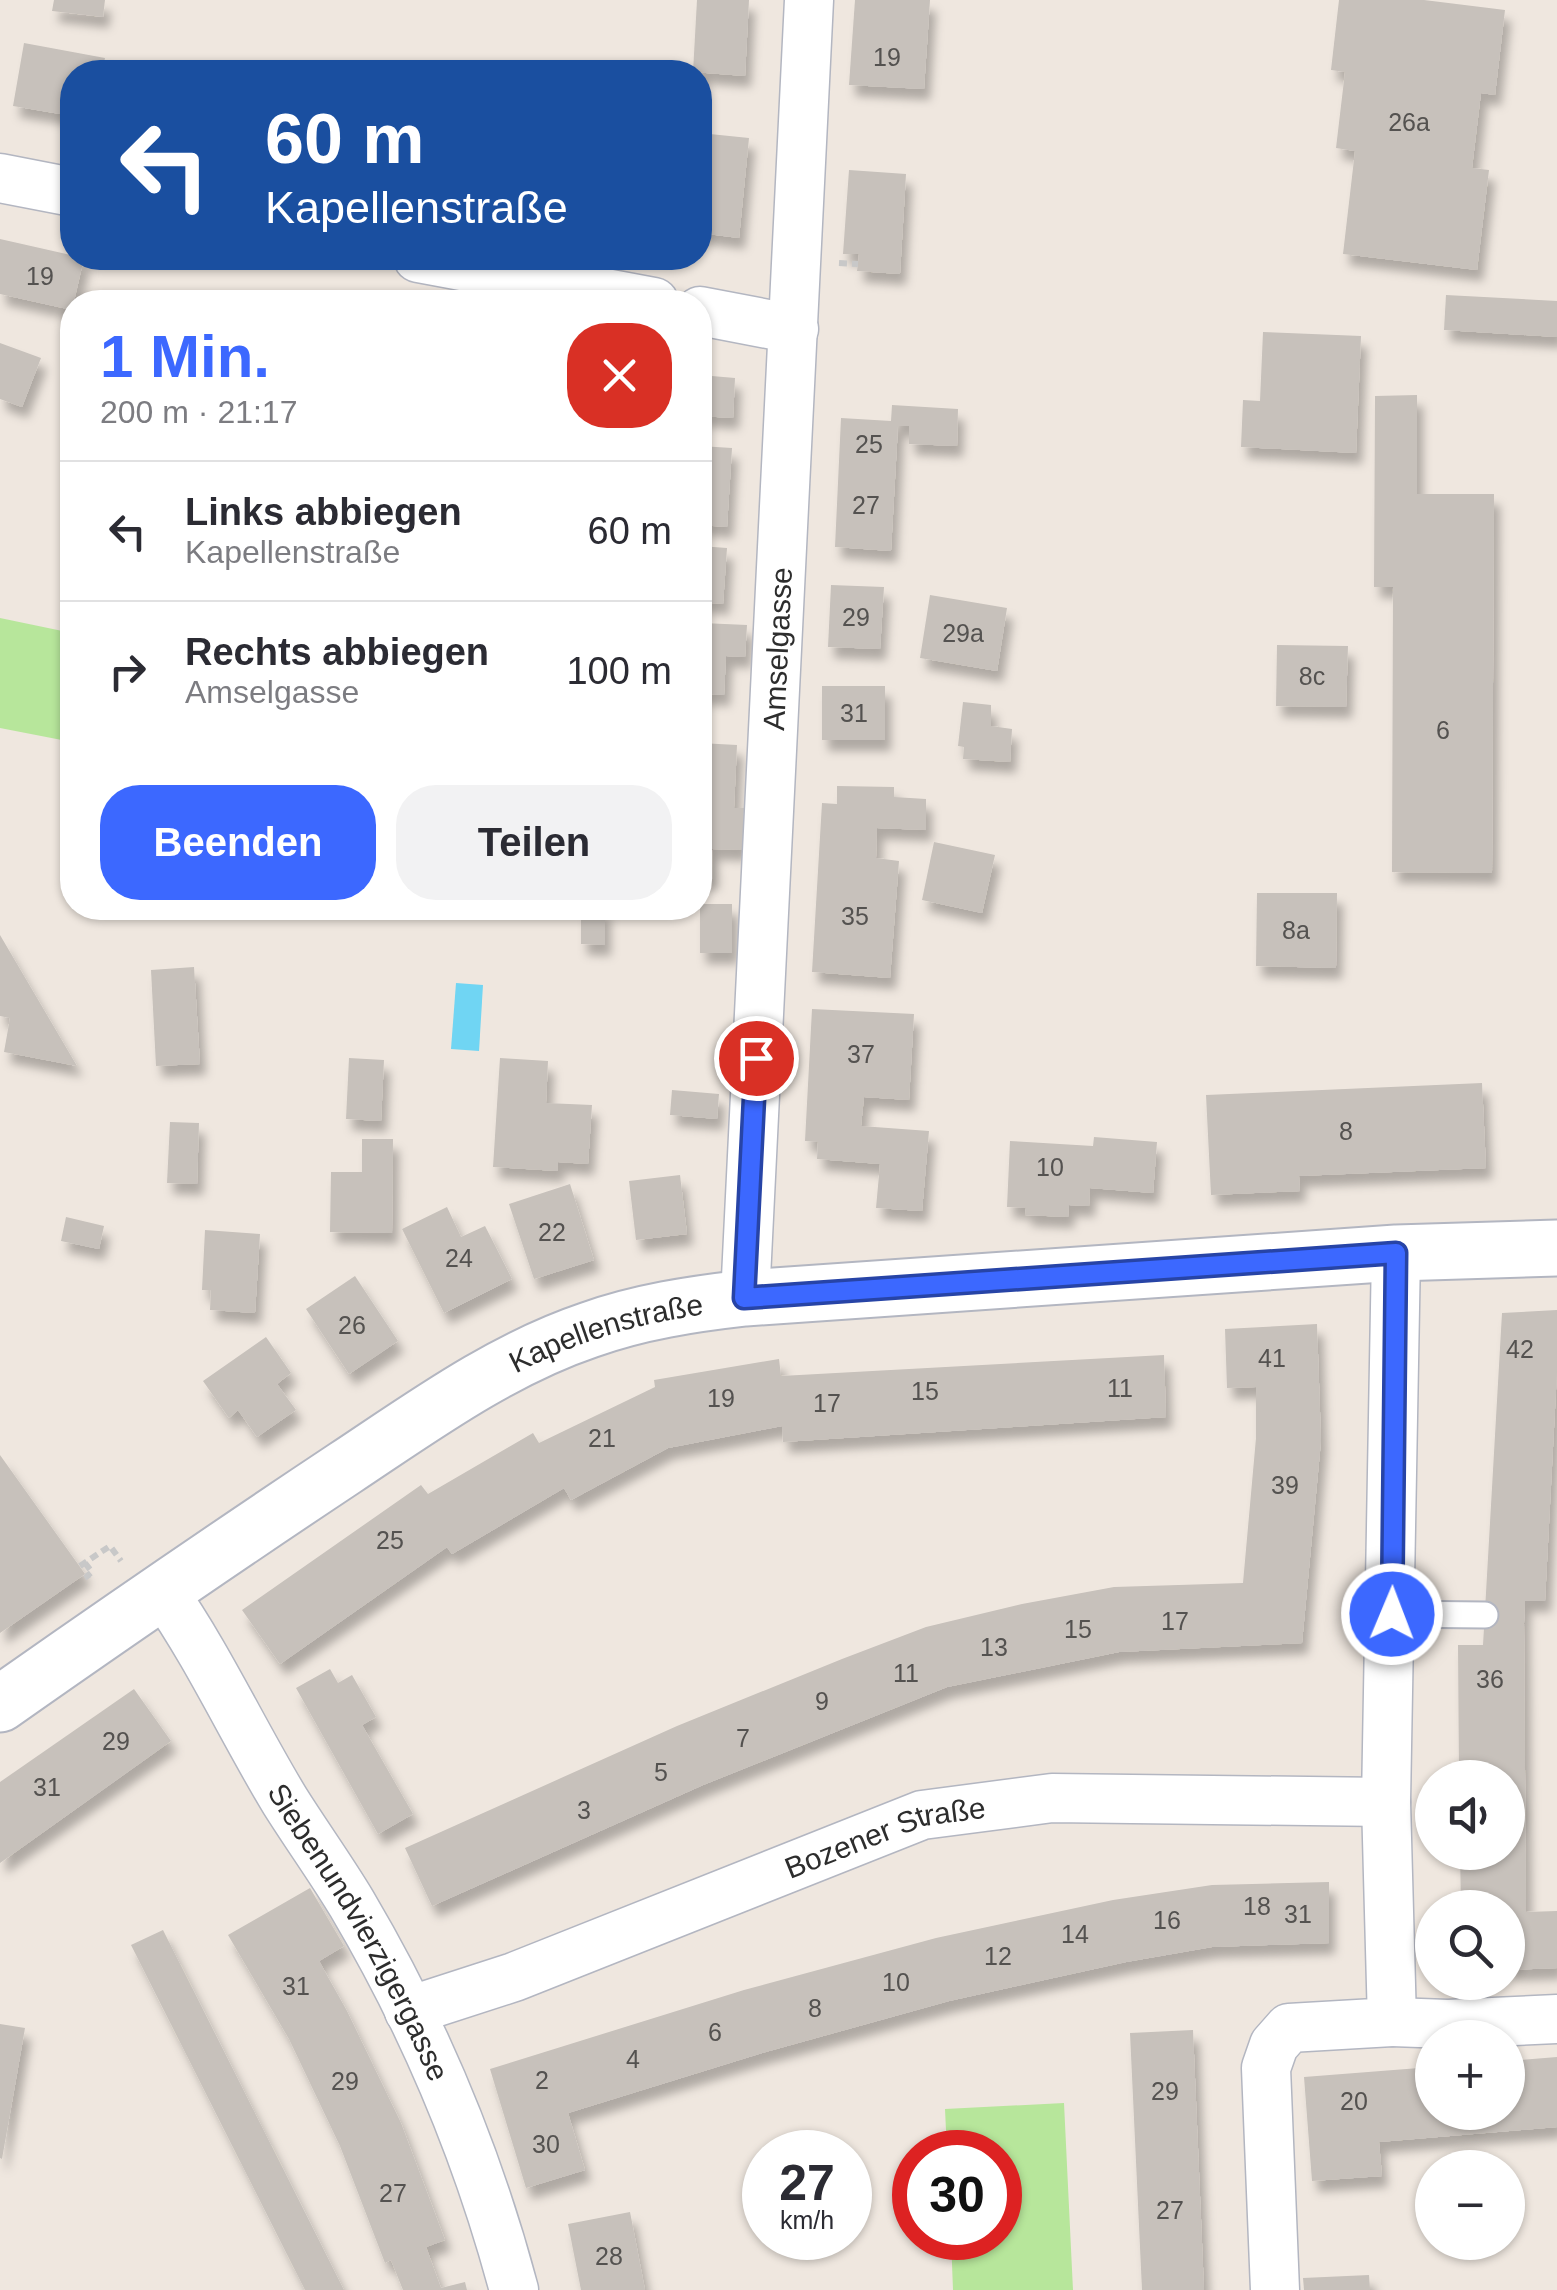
<!DOCTYPE html>
<html lang="de">
<head>
<meta charset="utf-8">
<style>
	body { margin:0; font-family:Arial,sans-serif; background:#f2f2f3; color:#2b2b33; height:100vh; display:flex; flex-direction:column; font-size:38px; white-space:nowrap }
	* { box-sizing:border-box; margin:0 }
	p { font-size:32px; color:#7c7c81 }
	.icon { flex:none; width:55px; height:55px; fill:none; stroke:currentColor; stroke-width:2; stroke-linecap:round; stroke-linejoin:round }
	.map { position:relative; flex:1; overflow:hidden }
	.details { position:absolute; left:60px; top:290px; width:652px; height:630px; display:flex; flex-direction:column; background:#fff; border-radius:40px; box-shadow:0 2px 8px #0004 }
	.details>* { flex:none }
	.banner { position:absolute; left:60px; top:60px; width:652px; height:210px; border-radius:40px; box-shadow:0 2px 8px #0004; background:#1a4fa0; color:#fff; overflow:hidden }
	.tools { position:absolute; left:1415px; top:1760px; display:grid; gap:20px }
	.tools a { display:grid; place-items:center; width:110px; height:110px; border-radius:50%; background:#fff; box-shadow:0 2px 8px #0004; font-size:50px }
	.speed { position:absolute; left:742px; top:2130px; display:flex; gap:20px; font-size:50px; font-weight:700; text-align:center }
	.speed>* { display:grid; place-content:center; width:130px; height:130px; border-radius:50%; background:#fff; box-shadow:0 2px 8px #0004; line-height:1 }
	.speed small { font-size:25px; font-weight:400 }
	.speed .limit { border:15px solid #d22; background:#fff; color:#111 }
	.pin { position:absolute; display:grid; place-items:center; width:85px; height:85px; color:#fff; margin:-42px; border:5px solid #fff; border-radius:50%; box-shadow:0 2px 10px #0007 }
	.me { position:absolute; width:110px; margin:-55px; rotate:1deg; stroke-linejoin:round; filter:drop-shadow(0 0 8px #0008) }
	.turn { display:flex; align-items:center; gap:35px; height:210px; padding:0 40px; font-size:45px }
	.turn .icon { width:130px; height:130px; stroke-width:2.5 }
	.turn b { display:block; font-size:70px; line-height:85px }
	.round { display:grid; place-items:center; flex:none; width:105px; height:105px; border-radius:40px; background:#f2f2f3 }
	.head { display:flex; align-items:center; justify-content:space-between; height:170px; padding:0 40px }
	h1 { font-size:60px; font-weight:800; line-height:75px; color:#3c68ff }
	.cta { display:flex; gap:20px; margin-top:auto; padding:20px 40px }
	.cta a { flex:1; height:115px; border-radius:40px; background:#3c68ff; color:#fff; font-size:40px; font-weight:800; line-height:115px; text-align:center }
	.cta a+a { background:#f2f2f3; color:#2b2b33 }
	ul { padding:0; list-style:none }
	li { display:flex; align-items:center; gap:30px; height:140px; padding:0 40px; border-top:2px solid #e1e1e2 }
	li div { flex:1 }
	li b { display:block; font-size:38px }
	li em { font-style:normal }
	.map>svg:first-child { display:block }
	.green { fill:#b7e69b }
	.water { fill:#70d5f3 }
	.building { fill:#c7c1bb; filter:url(#shadow) }
	.lines { fill:none; stroke-linecap:round; stroke-linejoin:round }
	.lane-casing { stroke:#b3b6c1; stroke-width:29 }
	.street-casing { stroke:#b3b6c1; stroke-width:51 }
	.secondary-casing { stroke:#b3b6c1; stroke-width:59 }
	.path { stroke:#c8c8c8; stroke-width:6; stroke-dasharray:8 5; stroke-linecap:butt }
	.lane { stroke:#fff; stroke-width:25 }
	.street { stroke:#fff; stroke-width:48 }
	.secondary { stroke:#fff; stroke-width:55 }
	.route-casing { stroke:#2744a6; stroke-width:25 }
	.route { stroke:#3c68ff; stroke-width:18 }
	.labels { text-anchor:middle; dominant-baseline:central; stroke-width:8; stroke-linejoin:round; paint-order:stroke }
	.number-label { font-size:25px; fill:#545250 }
	.street-label { font-size:30px; fill:#2d2d2d; stroke:#fff }
</style>
</head>
<body>
<div class="map">
<svg width="1557" height="2290" viewBox="0 0 1557 2290">
	<defs>
		<filter id="shadow"><feDropShadow dx="6" dy="11" stdDeviation="5" flood-color="#0004"/></filter>
	</defs>
	<rect width="100%" height="100%" fill="#efe7df"/>
	<g class="green">
		<polygon points="0,618 72,633 72,742 0,728"/>
		<polygon points="1064,2103 1073,2290 953,2290 951,2238 1000,2238 1000,2152 947,2152 945,2109"/>
	</g>
	<polygon class="water" points="456,983 483,985 479,1051 451,1049"/>
	<g class="building">
		<polygon points="54,0 105,0 103,17 52,11"/>
		<polygon points="697,0 749,0 745,76 693,72"/>
		<polygon points="855,0 930,0 924,89 849,85"/>
		<polygon points="1339,0 1424,0 1505,10 1495,95 1481,93 1472,168 1489,170 1477,270 1343,254 1355,151 1336,148 1345,72 1331,70"/>
		<polygon points="24,43 105,58 102,72 72,72 72,116 13,106"/>
		<polygon points="700,133 749,138 739,238 700,233"/>
		<polygon points="849,170 906,174 900,274 857,271 859,254 843,254"/>
		<polygon points="0,239 84,258 72,310 0,294"/>
		<polygon points="1446,295 1557,301 1557,337 1444,330"/>
		<polygon points="1263,332 1361,336 1356,453 1241,447 1243,400 1260,401"/>
		<polygon points="0,343 41,358 22,407 0,399"/>
		<polygon points="700,375 735,378 733,418 700,416"/>
		<polygon points="1417,395 1417,494 1494,494 1492,873 1392,872 1393,587 1374,587 1375,396"/>
		<polygon points="892,405 958,409 957,446 909,444 909,426 898,426 891,551 835,547 841,418 891,421"/>
		<polygon points="700,446 732,448 727,527 700,525"/>
		<polygon points="700,546 727,548 723,604 700,602"/>
		<polygon points="831,585 884,587 880,649 828,647"/>
		<polygon points="930,595 1007,608 997,671 920,658"/>
		<polygon points="703,623 747,625 745,657 726,656 724,695 700,694"/>
		<polygon points="1277,645 1348,646 1346,707 1276,706"/>
		<rect x="822" y="686" width="63" height="54"/>
		<polygon points="963,702 991,705 991,726 1012,729 1010,762 963,759 964,747 958,746"/>
		<polygon points="700,743 737,745 734,808 744,808 742,850 712,849 713,879 700,879"/>
		<polygon points="837,786 894,787 894,797 926,799 926,830 877,828 876,858 899,861 890,978 812,972 822,803 837,804"/>
		<polygon points="934,842 995,855 982,913 922,900"/>
		<polygon points="1257,893 1337,893 1336,968 1256,966"/>
		<rect x="700" y="904" width="32" height="49"/>
		<polygon points="581,908 605,908 605,945 581,944"/>
		<polygon points="0,935 77,1066 4,1052 10,1018 0,1016"/>
		<polygon points="194,967 200,1064 156,1066 151,970"/>
		<polygon points="812,1009 914,1014 909,1100 864,1097 861,1126 929,1131 922,1211 876,1208 880,1164 817,1159 818,1142 805,1141"/>
		<polygon points="349,1058 384,1060 381,1121 346,1119"/>
		<polygon points="500,1058 548,1061 546,1103 592,1105 588,1164 558,1162 558,1171 493,1167"/>
		<polygon points="1482,1083 1486,1168 1299,1176 1300,1191 1211,1195 1206,1095"/>
		<polygon points="672,1090 719,1094 717,1119 670,1115"/>
		<polygon points="170,1122 199,1123 197,1184 167,1183"/>
		<polygon points="1094,1137 1157,1142 1153,1193 1090,1188 1089,1206 1069,1205 1068,1217 1025,1215 1026,1208 1007,1207 1010,1141 1093,1146"/>
		<polygon points="362,1139 393,1139 392,1233 330,1232 331,1172 362,1172"/>
		<polygon points="680,1175 687,1234 636,1240 629,1181"/>
		<polygon points="570,1184 594,1260 534,1279 509,1204"/>
		<polygon points="447,1207 461,1237 485,1226 512,1279 444,1313 402,1229"/>
		<polygon points="66,1217 104,1226 99,1249 61,1241"/>
		<polygon points="205,1230 260,1234 255,1313 210,1310 211,1290 202,1290"/>
		<polygon points="355,1276 398,1341 349,1374 306,1309"/>
		<polygon points="1557,1310 1557,1371 1545,1601 1525,1601 1524,1623 1526,1912 1557,1911 1557,1968 1508,1970 1508,1908 1461,1908 1460,1852 1508,1852 1508,1778 1459,1778 1458,1645 1483,1645 1502,1313"/>
		<polygon points="1317,1324 1321,1441 1302,1643 1119,1652 947,1687 703,1785 432,1906 405,1848 677,1726 842,1659 926,1627 1022,1604 1114,1587 1243,1583 1256,1438 1256,1387 1227,1388 1225,1329"/>
		<polygon points="266,1337 291,1373 277,1384 296,1410 257,1437 238,1410 229,1418 203,1381"/>
		<polygon points="1164,1355 1166,1417 783,1442 782,1426 668,1448 571,1500 564,1488 452,1554 447,1547 280,1664 242,1610 421,1485 428,1494 533,1433 539,1443 655,1387 654,1380 779,1359 781,1376"/>
		<polygon points="0,1455 85,1574 0,1633"/>
		<polygon points="330,1669 338,1683 352,1675 376,1717 362,1725 413,1814 378,1834 296,1688"/>
		<polygon points="134,1689 171,1741 0,1863 0,1782"/>
		<polygon points="1329,1882 1329,1943 1212,1947 1126,1962 949,2001 762,2053 568,2113 585,2170 526,2188 490,2069 744,1990 936,1938 1113,1900 1212,1885"/>
		<polygon points="310,1888 344,1946 319,1961 347,2011 401,2123 445,2240 426,2247 441,2288 465,2282 467,2290 403,2290 391,2260 385,2263 340,2146 289,2039 228,1935"/>
		<polygon points="163,1930 344,2290 305,2290 131,1945"/>
		<polygon points="0,2024 25,2028 2,2159 0,2158"/>
		<polygon points="1193,2030 1204,2290 1142,2290 1130,2033"/>
		<polygon points="1557,2057 1557,2127 1379,2142 1382,2176 1312,2181 1304,2077 1432,2067 1432,2112 1508,2112 1508,2061"/>
		<polygon points="630,2212 645,2290 581,2290 568,2224"/>
		<polygon points="1369,2275 1370,2290 1304,2290 1303,2278"/>
	</g>
	<g class="lines">
		<g class="lane-casing">
			<polyline id="lane" points="1392,1614 1485,1615"/>
		</g>
		<g class="street-casing">
			<g id="street">
				<polyline points="0,178 72,192"/>
				<polyline points="418,258 654,302"/>
				<polyline points="700,311 794,329"/>
				<path id="s1" d="M745,1298L809,0"/>
				<path id="s2" d="M162,1590C209,1657 243,1732 285,1801C307,1836 331,1869 352,1904C423,2024 478,2155 514,2290"/>
				<path id="s3" d="M409,2011L514,1977L922,1815L1052,1798L1386,1802"/>
				<polyline points="1392,2022 1448,2024 1557,2019"/>
				<polyline points="1275,2290 1266,2068 1274,2045 1289,2028 1392,2022 1386,1802 1396,1253"/>
			</g>
		</g>
		<g class="secondary-casing">
			<g id="secondary">
				<path id="s4" d="M0,1704C114,1624 229,1545 345,1468C422,1417 500,1360 589,1330C639,1312 692,1304 745,1298L1396,1253L1557,1248"/>
			</g>
		</g>
		<g class="path">
			<polyline points="839,263 858,264"/>
			<polyline points="85,1563 92,1572 87,1576 91,1582"/>
			<polyline points="80,1566 110,1546 121,1561"/>
		</g>
		<use href="#lane" class="lane"/>
		<use href="#street" class="street"/>
		<use href="#secondary" class="secondary"/>
	</g>
	<g class="lines">
		<g class="route-casing">
			<polyline id="route" points="756,1058 744,1298 1396,1253 1392,1614"/>
		</g>
		<use href="#route" class="route"/>
	</g>
	<g class="labels">
		<g class="number-label">
			<text x="887" y="57">19</text>
			<text x="1409" y="122">26a</text>
			<text x="40" y="276">19</text>
			<text x="869" y="444">25</text>
			<text x="866" y="505">27</text>
			<text x="856" y="617">29</text>
			<text x="963" y="633">29a</text>
			<text x="1312" y="676">8c</text>
			<text x="854" y="713">31</text>
			<text x="1443" y="730">6</text>
			<text x="855" y="916">35</text>
			<text x="1296" y="930">8a</text>
			<text x="861" y="1054">37</text>
			<text x="1346" y="1131">8</text>
			<text x="1050" y="1167">10</text>
			<text x="552" y="1232">22</text>
			<text x="459" y="1258">24</text>
			<text x="352" y="1325">26</text>
			<text x="1520" y="1349">42</text>
			<text x="1272" y="1358">41</text>
			<text x="1120" y="1388">11</text>
			<text x="925" y="1391">15</text>
			<text x="721" y="1398">19</text>
			<text x="827" y="1403">17</text>
			<text x="602" y="1438">21</text>
			<text x="1285" y="1485">39</text>
			<text x="390" y="1540">25</text>
			<text x="1175" y="1621">17</text>
			<text x="1078" y="1629">15</text>
			<text x="994" y="1647">13</text>
			<text x="906" y="1673">11</text>
			<text x="1490" y="1679">36</text>
			<text x="822" y="1701">9</text>
			<text x="743" y="1738">7</text>
			<text x="116" y="1741">29</text>
			<text x="661" y="1772">5</text>
			<text x="47" y="1787">31</text>
			<text x="584" y="1810">3</text>
			<text x="1257" y="1906">18</text>
			<text x="1298" y="1914">31</text>
			<text x="1167" y="1920">16</text>
			<text x="1075" y="1934">14</text>
			<text x="998" y="1956">12</text>
			<text x="896" y="1982">10</text>
			<text x="296" y="1986">31</text>
			<text x="815" y="2008">8</text>
			<text x="715" y="2032">6</text>
			<text x="633" y="2059">4</text>
			<text x="542" y="2080">2</text>
			<text x="345" y="2081">29</text>
			<text x="1165" y="2091">29</text>
			<text x="1354" y="2101">20</text>
			<text x="546" y="2144">30</text>
			<text x="393" y="2193">27</text>
			<text x="1170" y="2210">27</text>
			<text x="609" y="2256">28</text>
		</g>
		<g class="street-label">
			<text stroke="none"><textPath href="#s1" startOffset="650">Amselgasse</textPath></text>
			<text stroke="none"><textPath href="#s4" startOffset="715">Kapellenstraße</textPath></text>
			<text stroke="none"><textPath href="#s3" startOffset="508">Bozener Straße</textPath></text>
			<text stroke="none"><textPath href="#s2" startOffset="395">Siebenundvierzigergasse</textPath></text>
		</g>
	</g>
</svg>
<div class="tools">
<a><svg class="icon" aria-label="sound" viewBox="0 0 24 24"><path d="M4 9h4l5-4v14l-5-4H4zM17 9q2 3 0 6"/></svg></a>
<a><svg class="icon" aria-label="search" viewBox="0 0 24 24"><circle cx="10" cy="10" r="6"/><path d="M15 15l6 6"/></svg></a>
<a>+</a>
<a>−</a>
</div>
<div class="speed"><div>27<small>km/h</small></div><div class="limit">30</div></div>
<div class="pin" style="left:756px;top:1058px;background:#d93025"><svg class="icon" aria-label="arrive" viewBox="0 0 24 24"><path d="M6 21V4h12l-3 4 3 4H6"/></svg></div>
<svg class="me" style="left:1392px;top:1614px" viewBox="-20 -20 40 40"><circle r="17" fill="#3c68ff" stroke="#fff" stroke-width="3"/><path d="M0-11L8 9 0 5-8 9z" fill="#fff"/></svg>
<div class="banner">
<div class="turn"><svg class="icon" aria-label="left" viewBox="0 0 24 24"><path d="M17 20v-9H6M10 6l-5 5 5 5"/></svg><div><b>60 m</b>Kapellenstraße</div></div>
</div>
<section class="details">
<div class="head"><div><h1>1 Min.</h1><p>200 m · 21:17</p></div><a class="round" style="background:#d93025;color:#fff"><svg class="icon" aria-label="close" viewBox="0 0 24 24"><path d="M6 6l12 12M18 6L6 18"/></svg></a></div>
<ul>
<li><svg class="icon" aria-label="left" viewBox="0 0 24 24"><path d="M17 20v-9H6M10 6l-5 5 5 5"/></svg><div><b>Links abbiegen</b><p>Kapellenstraße</p></div><em>60 m</em></li>
<li><svg class="icon" aria-label="right" viewBox="0 0 24 24"><path d="M7 20v-9h11M14 6l5 5-5 5"/></svg><div><b>Rechts abbiegen</b><p>Amselgasse</p></div><em>100 m</em></li>
</ul>
<div class="cta"><a>Beenden</a><a>Teilen</a></div>
</section>
</div>
</body>
</html>
